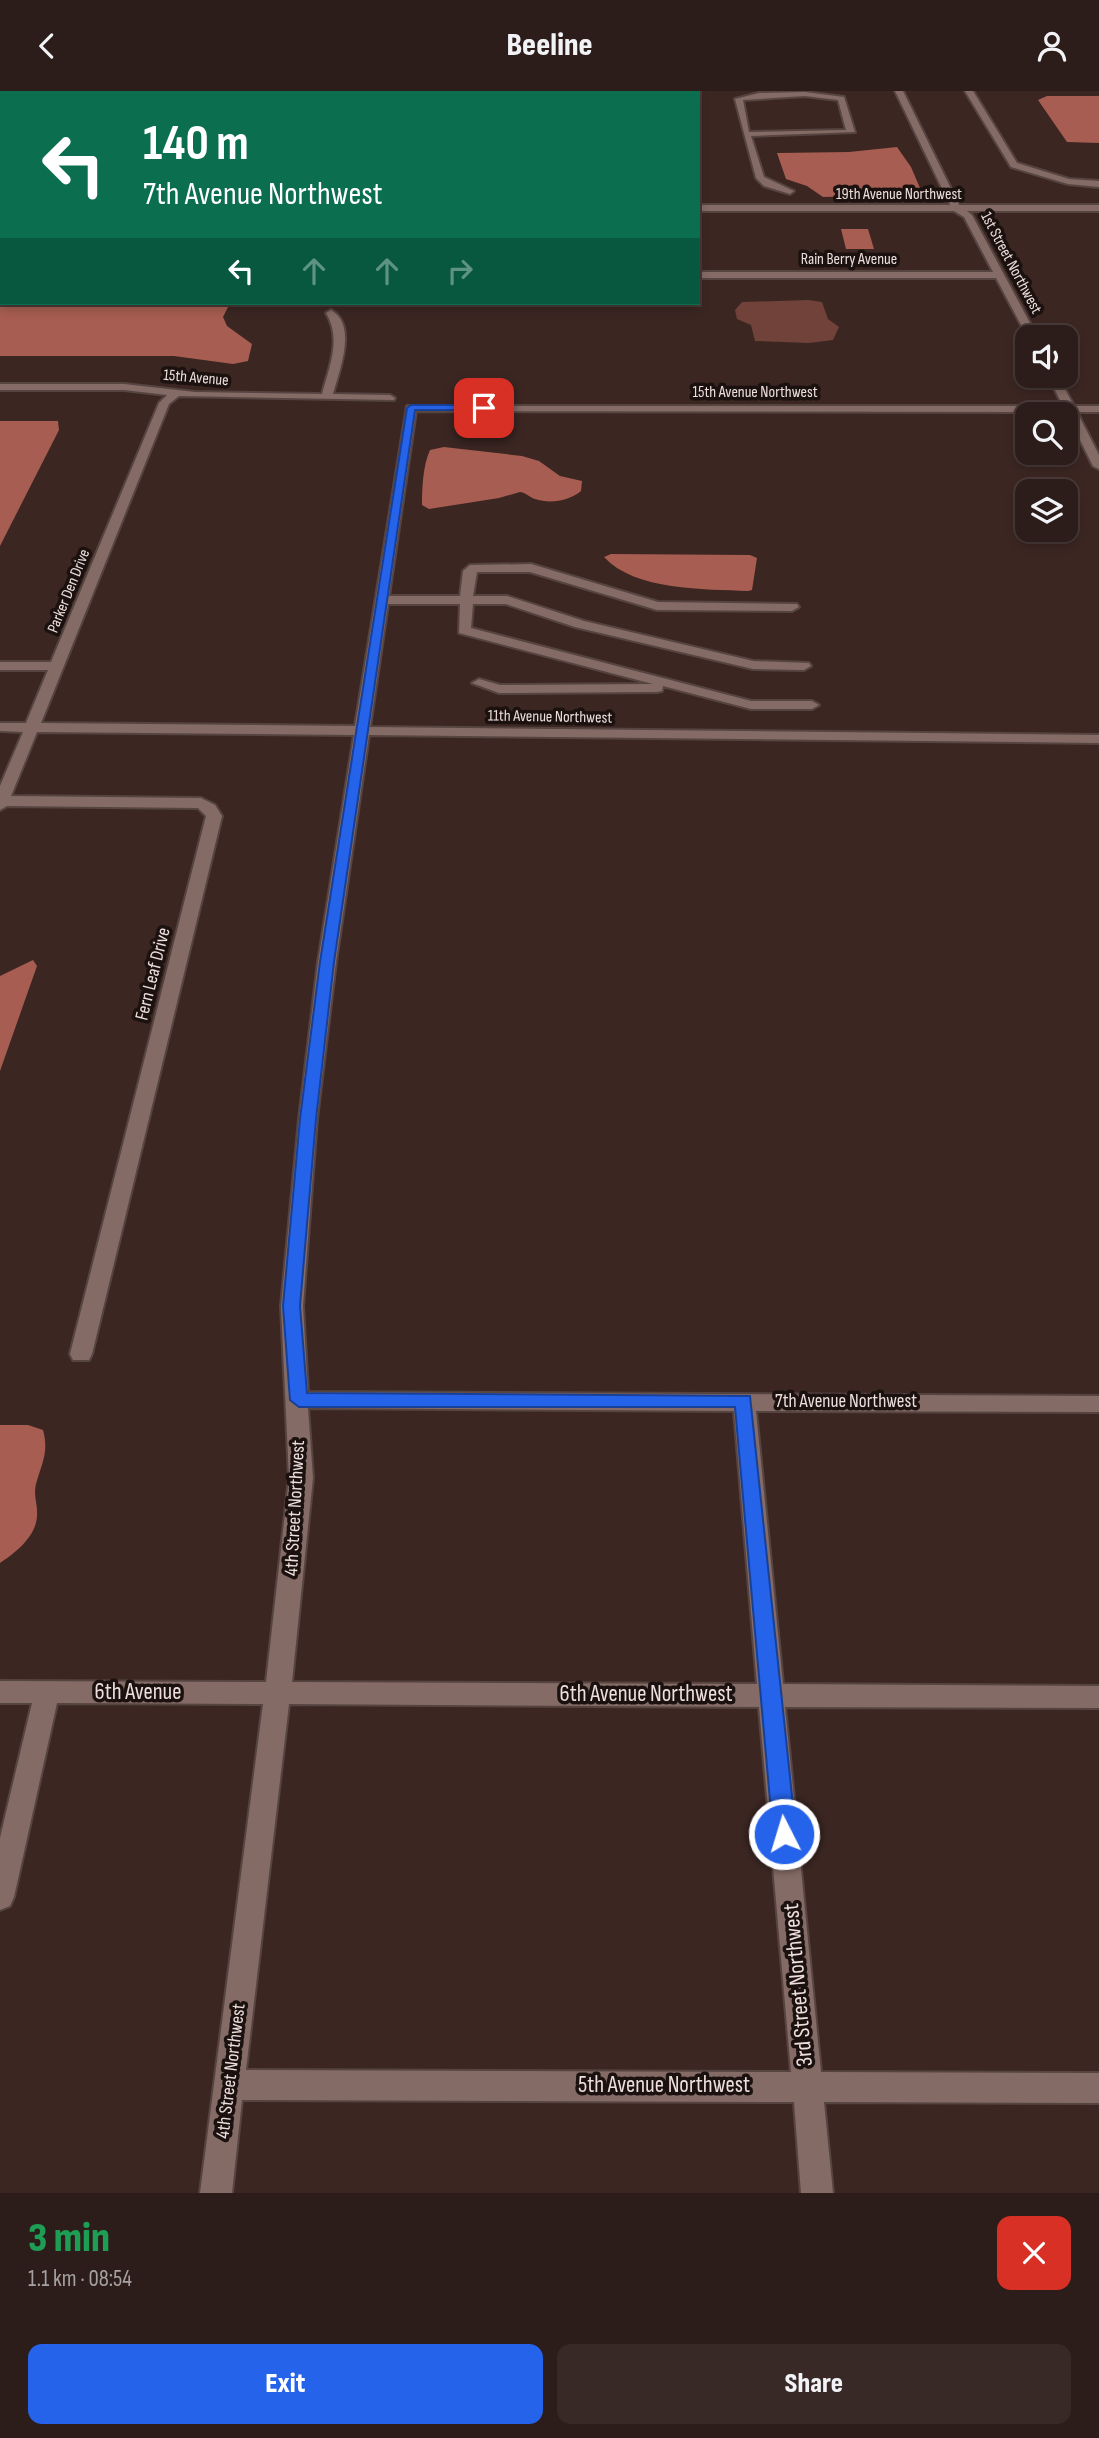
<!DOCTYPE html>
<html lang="en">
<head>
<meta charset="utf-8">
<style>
	body { margin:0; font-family:"Sofia Sans Condensed",sans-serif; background:#382927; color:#f1f3f6; height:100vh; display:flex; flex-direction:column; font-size:26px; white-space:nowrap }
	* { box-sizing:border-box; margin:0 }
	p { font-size:23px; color:#a6a1a2 }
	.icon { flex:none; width:38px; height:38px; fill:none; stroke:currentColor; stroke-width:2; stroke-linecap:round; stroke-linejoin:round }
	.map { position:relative; height:2102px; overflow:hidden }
	.drawer { display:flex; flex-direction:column; background:#2c1c1a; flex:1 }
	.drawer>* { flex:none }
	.banner { position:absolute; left:0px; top:0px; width:700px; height:214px; box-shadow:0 4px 10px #0003,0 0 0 2px #483a39; background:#0b6e4f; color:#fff; overflow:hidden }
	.controls { position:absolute; left:1015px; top:234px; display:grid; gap:14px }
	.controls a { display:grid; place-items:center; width:63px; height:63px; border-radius:14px; background:#2c1c1a; box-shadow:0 4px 10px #0003,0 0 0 2px #483a39; font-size:35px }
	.pin { position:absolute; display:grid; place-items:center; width:60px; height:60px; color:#fff; margin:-30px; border-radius:14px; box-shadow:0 4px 10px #0006 }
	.me { position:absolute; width:77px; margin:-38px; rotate:355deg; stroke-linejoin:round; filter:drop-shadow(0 0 5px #0008) }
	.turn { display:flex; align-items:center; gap:24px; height:147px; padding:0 28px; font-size:32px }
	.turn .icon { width:91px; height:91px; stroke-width:2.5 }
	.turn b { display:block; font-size:49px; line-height:60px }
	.lanes { display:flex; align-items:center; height:66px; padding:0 28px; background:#0003; justify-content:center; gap:35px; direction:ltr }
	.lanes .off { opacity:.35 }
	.round { display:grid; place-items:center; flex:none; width:74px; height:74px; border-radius:14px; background:#382927 }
	.overview { display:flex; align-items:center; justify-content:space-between; height:119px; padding:0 28px }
	h1 { font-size:42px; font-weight:800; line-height:52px; color:#1e9e55 }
	.action { display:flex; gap:14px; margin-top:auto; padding:14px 28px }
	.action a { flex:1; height:80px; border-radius:14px; background:#2563eb; color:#fff; font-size:28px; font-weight:800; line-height:80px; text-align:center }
	.action a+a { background:#382927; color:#f1f3f6 }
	header { display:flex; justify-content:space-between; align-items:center; height:91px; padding:0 28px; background:#2c1c1a; font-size:32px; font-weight:800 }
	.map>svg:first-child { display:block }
	.green { fill:#70423a }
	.water { fill:#a75d51 }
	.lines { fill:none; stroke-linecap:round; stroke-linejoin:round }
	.minor-casing { stroke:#564441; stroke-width:4 }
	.minor { fill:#846b66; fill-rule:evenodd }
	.route { fill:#2563eb; stroke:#184099; stroke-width:2 }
	.labels { text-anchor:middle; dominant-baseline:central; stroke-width:7; stroke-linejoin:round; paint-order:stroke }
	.far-street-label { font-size:16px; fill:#eedfdc; stroke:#1b1210 }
	.street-label { font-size:19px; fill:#eedfdc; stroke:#1b1210 }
	.near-street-label { font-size:23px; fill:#eedfdc; stroke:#1b1210 }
</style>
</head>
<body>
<header><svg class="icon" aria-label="back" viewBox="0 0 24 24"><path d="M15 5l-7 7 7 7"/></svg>Beeline<svg class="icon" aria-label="person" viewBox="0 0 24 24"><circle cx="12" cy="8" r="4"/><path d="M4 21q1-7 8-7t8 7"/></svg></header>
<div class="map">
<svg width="1099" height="2102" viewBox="0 0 1099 2102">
	<rect width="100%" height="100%" fill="#3b2622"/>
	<polygon class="green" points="809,209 822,211 828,228 839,236 833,249 809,252 755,250 751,234 737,228 735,219 742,211"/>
	<g class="water">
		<polygon points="0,0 515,0 516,2 2,2 2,48"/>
		<polygon points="1047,5 1099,5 1099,52 1067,51 1038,9"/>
		<polygon points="897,56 911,76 923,104 823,106 807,95 786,88 777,62 849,61"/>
		<polygon points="841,138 868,138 874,158 846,158"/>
		<polygon points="0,211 230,212 223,226 227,235 252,253 248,270 233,273 174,265 0,265"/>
		<polygon points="0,330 58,330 59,339 0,455"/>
		<path d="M444,356L522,365L539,370L560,385L582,390L581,400C569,410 550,413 535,408C529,406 527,402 520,401L499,407L429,418L422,414C422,397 423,374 430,359Z"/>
		<path d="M611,463L750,464L757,467L752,499L748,500C705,498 635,500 604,466Z"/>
		<polygon points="33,869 37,875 0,980 0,885"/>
		<path d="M0,1334H28L43,1339C49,1361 42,1372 36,1393C33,1406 38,1413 37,1425C36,1446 15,1462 0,1472Z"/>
	</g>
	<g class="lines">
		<g class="minor-casing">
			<g id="minor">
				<polygon points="895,0 903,0 959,114 1099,114 1099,120 967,120 972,124 1038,247 1028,247 996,187 698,187 698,181 993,181 964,126 954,120 698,120 698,114 950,114"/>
				<polygon points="965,0 973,0 1017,72 1069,88 1099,90 1099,96 1068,93 1011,76"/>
				<path d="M805,1L844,6L855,41L751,45L764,86L794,100L790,103L764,95L756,87L735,8L759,2ZM805,5L838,9L846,39L749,41L743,9Z"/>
				<rect x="0" y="113" width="2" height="6"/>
				<path d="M331,219C358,234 339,280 333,303L390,304L395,307L394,309L179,305L169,313L41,632L355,635L407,315H1063L1048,285H1058L1074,315H1099V321H1077L1099,364V378L1093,375L1066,321L416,320L389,505H460L463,480L470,474L531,473L658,511L797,513L799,516L792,520L657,519L530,481H477L473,505H507L584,530L753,570L809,572L811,575L804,579L753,578L575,536L506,513H473L471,537L751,610H812L819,614L812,618H751L663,595L662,600L657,601L499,602L472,592L479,588L500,594L653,593L459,542L460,513H388L370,636L1099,644V652L369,644L336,871L317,1028L303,1215L308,1301L1099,1305V1321L756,1320L783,1593L1099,1595V1617L785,1616L821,1981L1099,1982V2012L824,2011L833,2102H801L794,2011L242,2009L232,2102H200L263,1613L57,1612L14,1806L10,1815L0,1819V1747L32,1612H0V1590L266,1591L289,1387L281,1215L299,1028L318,871L354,644L37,641L11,705L201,707L215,714L222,725L92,1263L89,1269H73L70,1263L206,725L198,717L7,715L0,719V695L23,641L0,640V632H26L48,579H0V571H51L159,312L167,304L124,299H0V293H124L195,301L322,303C329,276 342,248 326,222ZM308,1317L734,1320L757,1593L292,1591L313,1387ZM289,1613L759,1616L791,1981L246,1979Z"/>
			</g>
		</g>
		<use href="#minor" class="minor"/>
	</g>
	<polygon class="route" points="411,314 484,314 489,317 484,319 415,319 334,871 316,1028 300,1215 307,1302 750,1305 796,1743 792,1750 784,1753 776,1750 773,1743 735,1316 299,1316 290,1309 283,1215 300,1028 320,871 407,317"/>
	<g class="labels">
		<g class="far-street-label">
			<text x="899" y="103">19th Avenue Northwest</text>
			<text x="849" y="168">Rain Berry Avenue</text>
			<text transform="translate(1011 172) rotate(62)">1st Street Northwest</text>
			<text transform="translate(196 287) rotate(5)">15th Avenue</text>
			<text x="755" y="301">15th Avenue Northwest</text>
			<text transform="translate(69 500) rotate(-68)">Parker Den Drive</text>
			<text transform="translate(550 626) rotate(1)">11th Avenue Northwest</text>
		</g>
		<g class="street-label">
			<text transform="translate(153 883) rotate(-76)">Fern Leaf Drive</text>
			<text x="846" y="1310">7th Avenue Northwest</text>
			<text transform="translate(295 1417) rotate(-87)">4th Street Northwest</text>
			<text transform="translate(231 1980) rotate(-83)">4th Street Northwest</text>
		</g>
		<g class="near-street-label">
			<text x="138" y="1601">6th Avenue</text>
			<text x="646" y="1603">6th Avenue Northwest</text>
			<text transform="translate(798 1894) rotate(-95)">3rd Street Northwest</text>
			<text x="664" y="1994">5th Avenue Northwest</text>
		</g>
	</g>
</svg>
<div class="controls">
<a><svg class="icon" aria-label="sound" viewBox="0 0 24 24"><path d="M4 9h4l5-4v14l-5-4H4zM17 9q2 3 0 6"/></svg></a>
<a><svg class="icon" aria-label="search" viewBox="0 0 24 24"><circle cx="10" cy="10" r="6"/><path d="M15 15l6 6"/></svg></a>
<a><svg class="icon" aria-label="layers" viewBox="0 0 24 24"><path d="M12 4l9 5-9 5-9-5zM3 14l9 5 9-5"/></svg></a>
</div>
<div class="pin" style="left:484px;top:317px;background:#d93025"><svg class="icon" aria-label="arrive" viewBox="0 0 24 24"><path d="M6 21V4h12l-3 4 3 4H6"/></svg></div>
<svg class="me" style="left:784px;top:1743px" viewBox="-20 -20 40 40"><circle r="17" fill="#2563eb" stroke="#fff" stroke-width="3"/><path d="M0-11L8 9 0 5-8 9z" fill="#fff"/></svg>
<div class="banner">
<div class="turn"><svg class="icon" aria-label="left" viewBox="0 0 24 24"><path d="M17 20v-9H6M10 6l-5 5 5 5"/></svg><div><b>140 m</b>7th Avenue Northwest</div></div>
<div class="lanes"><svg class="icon" aria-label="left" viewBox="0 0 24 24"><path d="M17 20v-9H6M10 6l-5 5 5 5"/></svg><svg class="icon off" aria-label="ahead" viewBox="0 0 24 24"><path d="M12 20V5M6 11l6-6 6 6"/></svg><svg class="icon off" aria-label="ahead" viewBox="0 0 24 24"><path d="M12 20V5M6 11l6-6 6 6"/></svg><svg class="icon off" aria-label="right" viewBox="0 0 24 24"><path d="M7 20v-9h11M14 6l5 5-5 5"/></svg></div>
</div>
</div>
<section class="drawer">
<div class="overview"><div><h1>3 min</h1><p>1.1 km · 08:54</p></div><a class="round" style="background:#d93025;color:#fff"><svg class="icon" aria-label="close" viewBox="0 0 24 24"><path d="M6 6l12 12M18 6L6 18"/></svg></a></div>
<div class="action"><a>Exit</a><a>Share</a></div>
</section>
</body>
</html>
